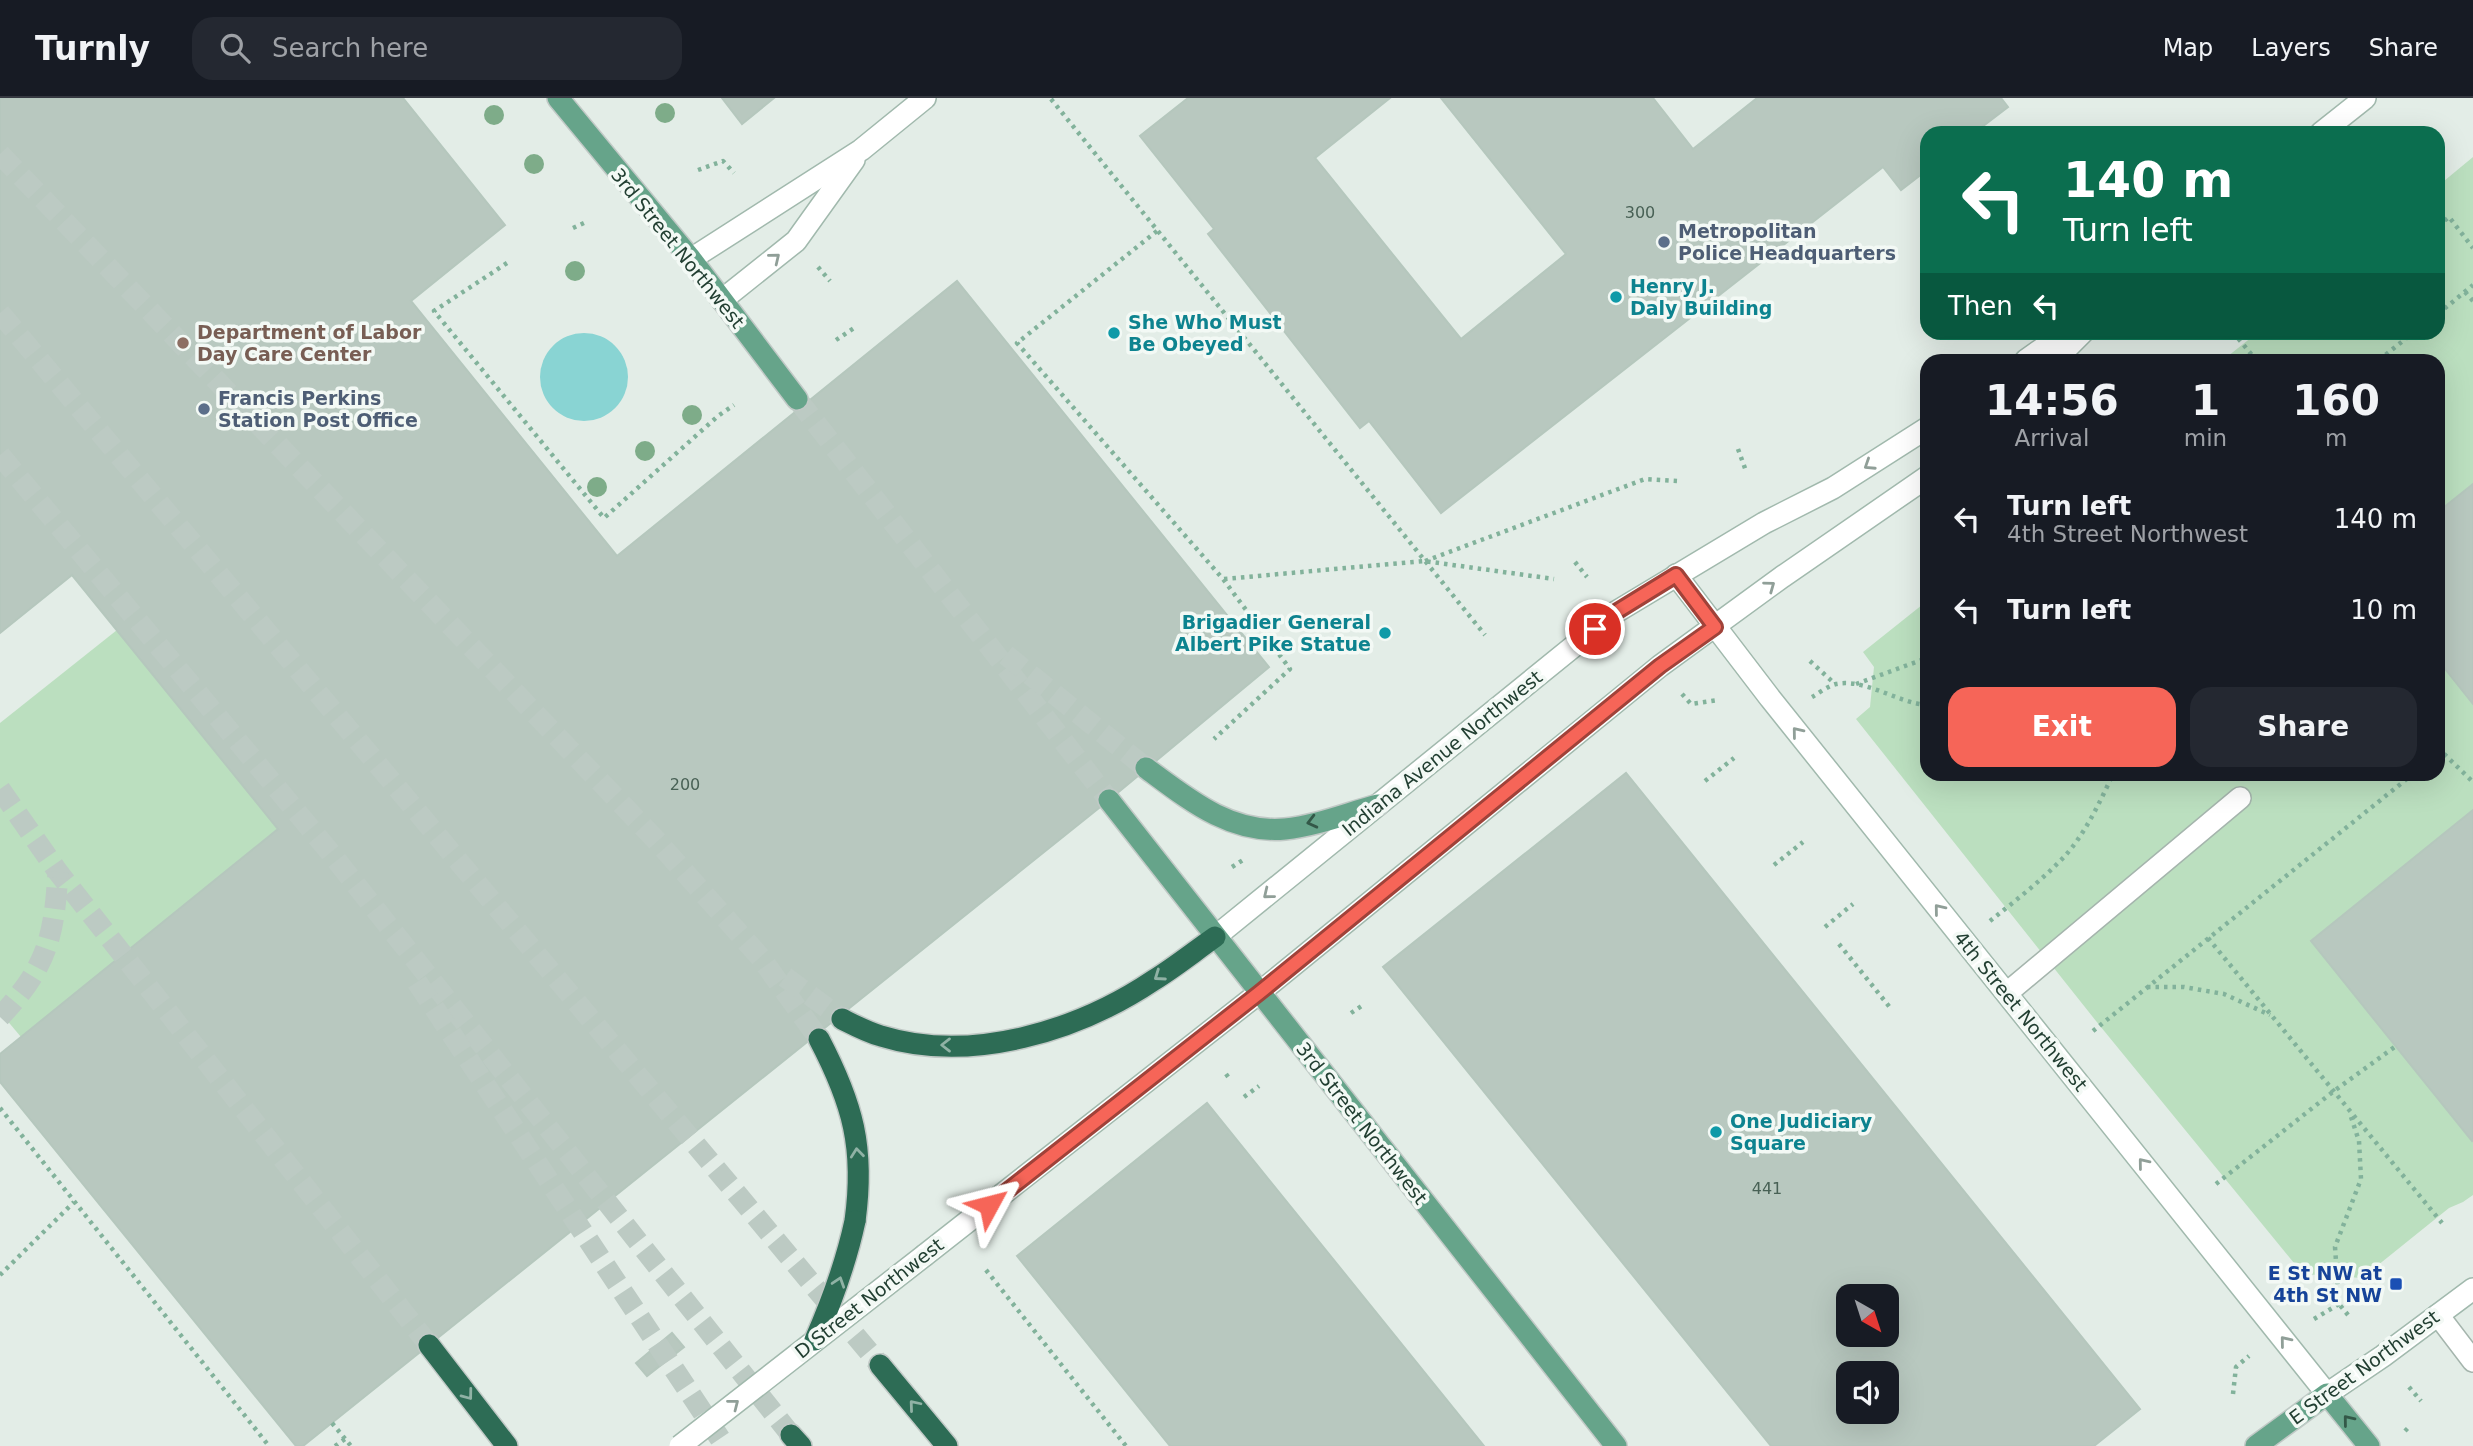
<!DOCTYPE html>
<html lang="en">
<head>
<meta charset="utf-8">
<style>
	body { margin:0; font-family:"DejaVu Sans",sans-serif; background:#242831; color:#f1f3f6; height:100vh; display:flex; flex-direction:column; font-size:26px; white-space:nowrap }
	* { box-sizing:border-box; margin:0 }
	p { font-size:23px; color:#9ea1a6 }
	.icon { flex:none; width:38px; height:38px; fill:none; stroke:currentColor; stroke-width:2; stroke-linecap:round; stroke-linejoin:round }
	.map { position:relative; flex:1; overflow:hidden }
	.drawer { position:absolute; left:1920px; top:256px; width:525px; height:427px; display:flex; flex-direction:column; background:#171b24; border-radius:21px; box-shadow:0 7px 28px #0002 }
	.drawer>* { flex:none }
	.banner { position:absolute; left:1920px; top:28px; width:525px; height:214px; border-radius:21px; box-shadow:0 7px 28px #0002; background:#0b6e4f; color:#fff; overflow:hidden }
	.needle { width:46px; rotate:141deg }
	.fabs { position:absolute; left:1836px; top:1186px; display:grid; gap:14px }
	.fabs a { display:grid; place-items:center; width:63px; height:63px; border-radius:14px; background:#171b24; box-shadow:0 7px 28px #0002; font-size:35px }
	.pin { position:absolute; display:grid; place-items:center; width:60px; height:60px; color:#fff; margin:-30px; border:4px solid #fff; border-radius:50%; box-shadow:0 2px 7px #0007 }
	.me { position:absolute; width:77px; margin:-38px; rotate:52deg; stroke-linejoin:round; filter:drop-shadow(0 0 5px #0008) }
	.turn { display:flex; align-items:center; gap:24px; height:147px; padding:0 28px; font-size:32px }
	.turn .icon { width:91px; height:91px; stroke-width:2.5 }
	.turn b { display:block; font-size:49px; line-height:60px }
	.then { display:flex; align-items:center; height:66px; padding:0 28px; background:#0003; gap:14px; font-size:26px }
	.eta { display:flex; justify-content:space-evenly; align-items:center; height:119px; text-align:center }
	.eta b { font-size:42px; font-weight:600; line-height:49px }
	.action { display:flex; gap:14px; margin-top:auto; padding:14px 28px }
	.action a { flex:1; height:80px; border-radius:21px; background:#f66558; color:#fff; font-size:28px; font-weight:600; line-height:80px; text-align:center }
	.action a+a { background:#242831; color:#f1f3f6 }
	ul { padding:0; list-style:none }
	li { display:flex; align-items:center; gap:21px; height:91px; padding:0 28px }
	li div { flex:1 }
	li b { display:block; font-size:26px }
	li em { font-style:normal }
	header { display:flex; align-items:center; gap:42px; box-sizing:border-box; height:98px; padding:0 35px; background:#171b24; border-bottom:2px solid #363941 }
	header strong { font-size:33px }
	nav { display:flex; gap:38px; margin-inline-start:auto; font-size:24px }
	.search { width:490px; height:63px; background:#242831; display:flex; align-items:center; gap:18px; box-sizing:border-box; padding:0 24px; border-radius:21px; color:#9ea1a6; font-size:26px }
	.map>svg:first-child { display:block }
	.green { fill:#bbdfbf }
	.water { fill:#89d4d3 }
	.building { fill:#b8c8bf; stroke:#b5c7bd; stroke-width:2; fill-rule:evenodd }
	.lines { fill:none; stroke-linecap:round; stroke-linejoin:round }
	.primary-tunnel { stroke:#bccac3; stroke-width:21; stroke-dasharray:21 10; stroke-linecap:butt }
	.highway-tunnel { stroke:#bccac3; stroke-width:21; stroke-dasharray:21 10; stroke-linecap:butt }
	.lane-casing { stroke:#a5b5ad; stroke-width:24 }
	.secondary-casing { stroke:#a1b9ad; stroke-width:24 }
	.primary-casing { stroke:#c1c9c6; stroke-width:24 }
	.highway-casing { stroke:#c1c9c6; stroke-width:24 }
	.path { stroke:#82b29b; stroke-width:4.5; stroke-dasharray:3.5 5; stroke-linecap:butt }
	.lane { stroke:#fff; stroke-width:21 }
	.secondary { stroke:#fff; stroke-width:21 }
	.primary { stroke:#66a48a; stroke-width:21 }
	.highway { stroke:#2d6c55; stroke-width:21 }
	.secondary-bridge-casing { stroke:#a1b9ad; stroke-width:24; stroke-linecap:butt }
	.highway-bridge-casing { stroke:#c1c9c6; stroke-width:24; stroke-linecap:butt }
	.secondary-bridge { stroke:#fff; stroke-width:21 }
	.highway-bridge { stroke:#2d6c55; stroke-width:21 }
	.tree { fill:#7eac89 }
	.oneway { stroke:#909f98 }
	.oneway2 { stroke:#335848 }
	.oneway3 { stroke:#90b2a5 }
	.route-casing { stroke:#a04239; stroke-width:18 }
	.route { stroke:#f66558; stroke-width:12 }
	.service-dot { fill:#5c6f8a; stroke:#f3f9f5; stroke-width:2.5 }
	.culture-dot { fill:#0f9aa8; stroke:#f3f9f5; stroke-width:2.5 }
	.education-dot { fill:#8d6e63; stroke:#f3f9f5; stroke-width:2.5 }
	.transit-dot { fill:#1a4fb4; stroke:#f3f9f5; stroke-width:2.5 }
	.labels { text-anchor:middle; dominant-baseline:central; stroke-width:7; stroke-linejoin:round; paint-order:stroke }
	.number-label { font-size:16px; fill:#486155 }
	.service-label { font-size:19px; font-weight:bold; fill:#4e5e75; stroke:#f3f9f5; text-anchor:start }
	.street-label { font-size:19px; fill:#223f32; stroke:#f3f9f5 }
	.culture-label { font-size:19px; font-weight:bold; fill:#0d838f; stroke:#f3f9f5; text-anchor:start }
	.education-label { font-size:19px; font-weight:bold; fill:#785e54; stroke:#f3f9f5; text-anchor:start }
	.transit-label { font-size:19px; font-weight:bold; fill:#164399; stroke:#f3f9f5; text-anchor:end }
</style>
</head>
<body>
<header>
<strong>Turnly</strong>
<div class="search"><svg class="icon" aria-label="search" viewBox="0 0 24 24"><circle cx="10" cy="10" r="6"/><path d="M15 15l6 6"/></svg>Search here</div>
<nav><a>Map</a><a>Layers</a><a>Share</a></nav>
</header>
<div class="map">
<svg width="2473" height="1348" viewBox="0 0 2473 1348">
	<rect width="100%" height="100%" fill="#e3ede7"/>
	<g class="green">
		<polygon points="2473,59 2473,1097 2463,1104 2449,1110 2362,1180 2303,1176 2096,923 1856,621 1870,609 1874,569 1863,554 1927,503 1927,676 2438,676 2438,262 2223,262 2257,235 2438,234 2438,88"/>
		<polygon points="117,532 278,731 21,939 0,914 0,625"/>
	</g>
	<circle class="water" cx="584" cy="279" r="44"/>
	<g class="building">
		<polygon points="0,0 403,0 505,127 411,203 617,458 957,183 1269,569 1109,702 303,1348 296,1348 0,984 0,956 278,731 72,477 0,535"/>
		<polygon points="722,0 774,0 742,26"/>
		<polygon points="1188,0 1390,0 1315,60 1461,241 1566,156 1441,0 1653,0 1693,51 1757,0 2001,0 2008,9 1974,35 1927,35 1927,72 1901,92 1883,69 1441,415 1369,323 1360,330 1208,136 1214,131 1140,38"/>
		<polygon points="2473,386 2473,606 2438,562 2438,414"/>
		<path d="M1626,675L2140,1311L2094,1348H1771L1383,869ZM1848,1199H1886V1237H1848ZM1848,1276H1886V1314H1848Z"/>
		<polygon points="2473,712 2473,1042 2472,1043 2311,843"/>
		<polygon points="1207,1005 1484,1348 1170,1348 1017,1158"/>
		<polygon points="672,1235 684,1249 647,1278 636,1265"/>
	</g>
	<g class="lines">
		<g class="primary-tunnel">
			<polyline points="797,301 1109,702"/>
			<polyline points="1006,557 1146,670"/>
		</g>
		<g class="highway-tunnel">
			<polyline points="0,56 655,741 761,860 819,941"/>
			<polyline points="0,215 880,1267"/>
			<polyline points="0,357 334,759 791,1337"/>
			<polyline points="0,691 58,774 429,1247"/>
			<polyline points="785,879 842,921"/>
			<polyline points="417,884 725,1348"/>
			<path d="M0,919C47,869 54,840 58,774"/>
		</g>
		<g class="lane-casing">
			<g id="lane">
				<polyline points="2007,895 2240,700"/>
				<polyline points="2438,1217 2473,1263"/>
			</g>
		</g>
		<g class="secondary-casing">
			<g id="secondary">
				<polyline points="2321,35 2365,0"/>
				<polyline points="691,161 861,52 925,0"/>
				<polyline points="722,202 796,143 854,62"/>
				<polyline points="2026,262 2066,234"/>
				<polyline points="2055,262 2083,234"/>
				<polyline points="1676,477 1770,600 2327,1296 2383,1258 2473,1191"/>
				<polyline points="1215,839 1616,514 1764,425 1833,390 1927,330"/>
				<polyline points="925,1157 1259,895 1660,568 1782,479 1927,379"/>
			</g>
		</g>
		<g class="primary-casing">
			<g id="primary">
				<polyline points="558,0 691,161 797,301"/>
				<path d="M1146,670C1188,701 1230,736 1285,731C1316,728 1348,715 1378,707"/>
				<polyline points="1109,702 1616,1348"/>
				<polyline points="2256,1348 2327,1296 2369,1348"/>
			</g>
		</g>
		<g class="highway-casing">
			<g id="highway">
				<path d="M842,921C854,927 867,934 881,938C971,966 1078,933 1154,882C1175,869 1195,853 1215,839"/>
				<path d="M819,941C853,1006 865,1050 855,1123"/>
				<polyline points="429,1247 507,1348"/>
				<polyline points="880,1267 947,1348"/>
				<polyline points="791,1337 801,1348"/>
			</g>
		</g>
		<g class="path">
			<polyline points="1051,1 1485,537"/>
			<polyline points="698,72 723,63 734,75"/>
			<polyline points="2438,128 2449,119 2473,150"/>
			<polyline points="573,130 586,124"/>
			<polyline points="1157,133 1017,245 1223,481 1290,571 1214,641"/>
			<polyline points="507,165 434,213 604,420 718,318 734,307"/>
			<polyline points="818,169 830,183"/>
			<polyline points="2465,194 2473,203"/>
			<polyline points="2438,216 2473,187"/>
			<polyline points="2233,234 2256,262"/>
			<polyline points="836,242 854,230"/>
			<polyline points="2379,262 2414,234"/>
			<polyline points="1738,351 1746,373"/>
			<polyline points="1425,463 1645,381 1677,383"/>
			<polyline points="1575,464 1587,479"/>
			<polyline points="1224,481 1424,463 1554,481"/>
			<polyline points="1810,563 1835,586"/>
			<polyline points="1856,586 1927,560"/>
			<polyline points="1682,596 1691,606 1718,602"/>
			<path d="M1812,599C1819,595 1828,588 1836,586C1864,580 1898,605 1927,607"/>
			<polyline points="2438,650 2473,684"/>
			<polyline points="1705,683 1734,660"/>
			<polyline points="1774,767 1803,744"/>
			<polyline points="1232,769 1243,762"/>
			<path d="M1990,823C2015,803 2041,783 2064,759C2085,736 2100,704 2113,676"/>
			<polyline points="1825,829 1853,806"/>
			<polyline points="2208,840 2442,1125"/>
			<polyline points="1839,846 1892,912"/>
			<polyline points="2147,889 2184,889 2224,896 2270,917"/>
			<polyline points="1351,915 1363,907"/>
			<polyline points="2093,933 2413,676"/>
			<polyline points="1226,976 1229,980"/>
			<polyline points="1244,999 1259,988"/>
			<polyline points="0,1010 269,1348"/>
			<polyline points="2216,1086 2334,993 2396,948"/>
			<polyline points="986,1172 1126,1348"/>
			<polyline points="0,1177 74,1104"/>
			<polyline points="2348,1217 2339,1206 2335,1149 2361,1081 2359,1043 2350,1016"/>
			<polyline points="2314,1221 2339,1206"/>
			<polyline points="2409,1289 2421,1303"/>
			<polyline points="2233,1296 2236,1269 2249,1258"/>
			<polyline points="332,1325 351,1348"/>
			<polyline points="2405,1333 2409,1329"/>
			<polyline points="335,1348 345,1341"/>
		</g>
		<use href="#lane" class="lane"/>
		<use href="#secondary" class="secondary"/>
		<use href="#primary" class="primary"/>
		<use href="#highway" class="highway"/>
		<g class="secondary-bridge-casing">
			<polyline id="secondary-bridge" points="680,1348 925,1157"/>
		</g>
		<g class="highway-bridge-casing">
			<path id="highway-bridge" d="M815,1242C832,1203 846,1165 855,1123"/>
		</g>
		<use href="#secondary-bridge" class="secondary-bridge"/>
		<use href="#highway-bridge" class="highway-bridge"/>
	</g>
	<g class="tree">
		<circle cx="665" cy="15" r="10"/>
		<circle cx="494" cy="17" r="10"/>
		<circle cx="534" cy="66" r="10"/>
		<circle cx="575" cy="173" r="10"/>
		<circle cx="692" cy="317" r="10"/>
		<circle cx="645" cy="353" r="10"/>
		<circle cx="597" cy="389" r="10"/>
	</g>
	<defs><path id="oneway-chevron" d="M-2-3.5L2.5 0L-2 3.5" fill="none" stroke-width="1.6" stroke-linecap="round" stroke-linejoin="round" transform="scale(1.75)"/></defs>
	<g class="oneway">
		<use href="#oneway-chevron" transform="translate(775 160) rotate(-39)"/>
		<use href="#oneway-chevron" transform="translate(1869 367) rotate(147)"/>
		<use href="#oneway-chevron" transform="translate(1770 488) rotate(-36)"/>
		<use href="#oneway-chevron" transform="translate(1797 634) rotate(-129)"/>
		<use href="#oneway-chevron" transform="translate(1268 796) rotate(141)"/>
		<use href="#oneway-chevron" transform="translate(1939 811) rotate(-129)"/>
		<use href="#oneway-chevron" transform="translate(2143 1065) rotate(-129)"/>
		<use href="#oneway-chevron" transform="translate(2285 1243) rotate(-129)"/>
		<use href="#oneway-chevron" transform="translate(734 1306) rotate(-38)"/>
	</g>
	<g class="oneway2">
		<use href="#oneway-chevron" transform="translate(1312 724) rotate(166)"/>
		<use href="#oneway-chevron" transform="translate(2348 1322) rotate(-129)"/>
	</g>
	<g class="oneway3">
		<use href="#oneway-chevron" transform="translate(1159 878) rotate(145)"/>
		<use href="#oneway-chevron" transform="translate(946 947) rotate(-180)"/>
		<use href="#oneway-chevron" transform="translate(857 1055) rotate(-96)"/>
		<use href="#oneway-chevron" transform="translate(839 1184) rotate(-72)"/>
		<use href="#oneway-chevron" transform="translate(468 1297) rotate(53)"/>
		<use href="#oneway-chevron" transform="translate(914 1307) rotate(-130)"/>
	</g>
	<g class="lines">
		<g class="route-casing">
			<polyline id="route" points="989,1107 1259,895 1660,568 1715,529 1676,477 1616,514 1595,531"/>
		</g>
		<use href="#route" class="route"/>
	</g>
	<g class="service-dot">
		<circle cx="1664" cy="144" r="7"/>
		<circle cx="204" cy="311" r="7"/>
	</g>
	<g class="culture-dot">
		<circle cx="1616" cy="199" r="7"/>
		<circle cx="1114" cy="235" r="7"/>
		<circle cx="1385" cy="535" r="7"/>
		<circle cx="1716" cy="1034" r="7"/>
	</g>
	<circle class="education-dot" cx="183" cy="245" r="7"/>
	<rect class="transit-dot" x="2389" y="1179" width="14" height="14" rx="3.5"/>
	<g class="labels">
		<g class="number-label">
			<text x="1640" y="114">300</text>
			<text x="685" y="686">200</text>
			<text x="1767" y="1090">441</text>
		</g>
		<g class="service-label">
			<text x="1678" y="133">Metropolitan<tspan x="1678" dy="22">Police Headquarters</tspan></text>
			<text x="218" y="300">Francis Perkins<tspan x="218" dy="22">Station Post Office</tspan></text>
		</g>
		<g class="street-label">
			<text transform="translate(678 150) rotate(51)">3rd Street Northwest</text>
			<text transform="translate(1442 655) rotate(-39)">Indiana Avenue Northwest</text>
			<text transform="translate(2021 913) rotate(51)">4th Street Northwest</text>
			<text transform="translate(1362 1025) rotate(52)">3rd Street Northwest</text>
			<text transform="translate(869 1200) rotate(-38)">D Street Northwest</text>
			<text transform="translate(2364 1269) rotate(-36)">E Street Northwest</text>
		</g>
		<g class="culture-label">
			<text x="1630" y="188">Henry J.<tspan x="1630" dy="22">Daly Building</tspan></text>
			<text x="1128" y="224">She Who Must<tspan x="1128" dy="22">Be Obeyed</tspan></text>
			<text x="1371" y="524" text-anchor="end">Brigadier General<tspan x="1371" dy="22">Albert Pike Statue</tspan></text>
			<text x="1730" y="1023">One Judiciary<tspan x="1730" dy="22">Square</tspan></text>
		</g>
		<g class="education-label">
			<text x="197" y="234">Department of Labor<tspan x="197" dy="22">Day Care Center</tspan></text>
		</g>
		<g class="transit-label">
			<text x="2382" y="1175">E St NW at<tspan x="2382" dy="22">4th St NW</tspan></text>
		</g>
	</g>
</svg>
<div class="fabs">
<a><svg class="needle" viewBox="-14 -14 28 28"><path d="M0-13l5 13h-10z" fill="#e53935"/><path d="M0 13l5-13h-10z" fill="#9ea1a6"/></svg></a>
<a><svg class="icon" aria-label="sound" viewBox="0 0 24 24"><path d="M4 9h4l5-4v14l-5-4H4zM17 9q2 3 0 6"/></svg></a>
</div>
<div class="pin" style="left:1595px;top:531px;background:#d93025"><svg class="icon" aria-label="arrive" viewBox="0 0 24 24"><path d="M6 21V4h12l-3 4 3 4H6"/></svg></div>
<svg class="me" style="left:989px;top:1107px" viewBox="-20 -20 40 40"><path d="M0-17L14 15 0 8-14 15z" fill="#f66558" stroke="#fff" stroke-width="4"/></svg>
<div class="banner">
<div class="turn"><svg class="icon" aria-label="left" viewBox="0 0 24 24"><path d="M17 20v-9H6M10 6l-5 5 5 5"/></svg><div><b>140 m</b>Turn left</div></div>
<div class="then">Then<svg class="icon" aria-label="left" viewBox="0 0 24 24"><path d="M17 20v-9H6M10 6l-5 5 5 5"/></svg></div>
</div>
<section class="drawer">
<div class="eta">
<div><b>14:56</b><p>Arrival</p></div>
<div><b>1</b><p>min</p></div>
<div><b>160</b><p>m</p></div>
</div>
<ul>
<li><svg class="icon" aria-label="left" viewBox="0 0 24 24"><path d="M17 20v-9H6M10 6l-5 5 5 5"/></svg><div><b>Turn left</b><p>4th Street Northwest</p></div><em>140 m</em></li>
<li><svg class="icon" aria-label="left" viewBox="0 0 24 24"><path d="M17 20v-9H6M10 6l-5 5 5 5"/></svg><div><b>Turn left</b></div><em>10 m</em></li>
</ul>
<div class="action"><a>Exit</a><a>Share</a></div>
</section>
</div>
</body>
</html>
